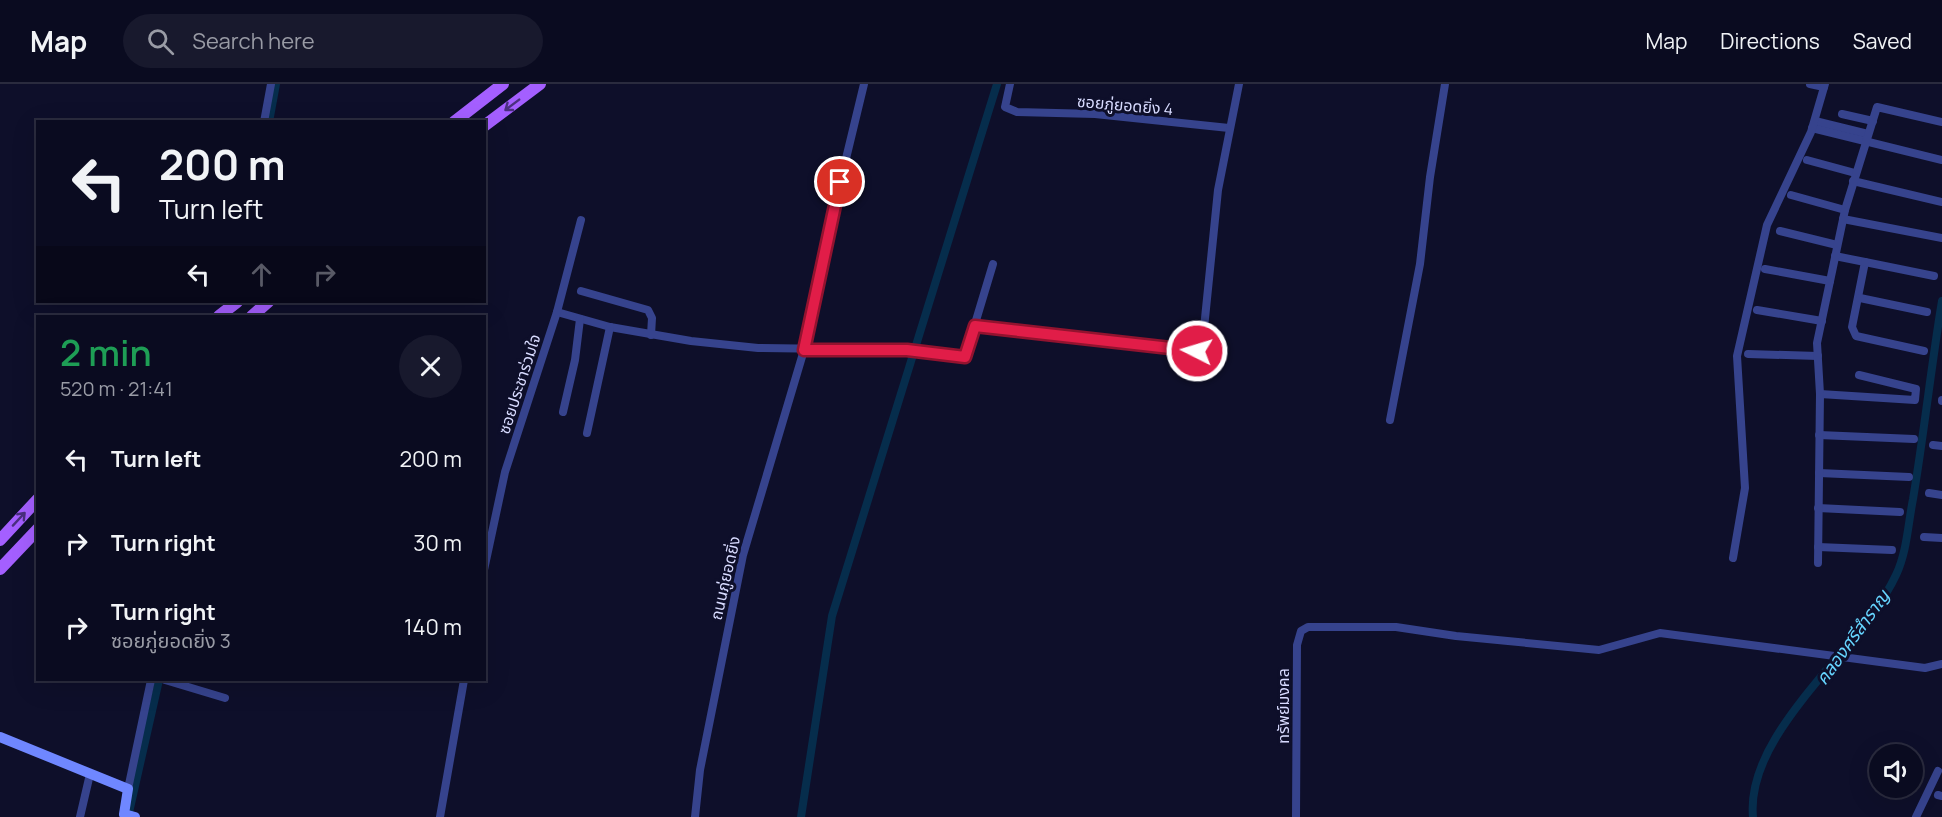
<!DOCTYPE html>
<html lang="en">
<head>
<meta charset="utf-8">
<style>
	body { margin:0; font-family:Manrope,"Noto Sans Thai",sans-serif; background:#18192d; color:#f1f3f6; height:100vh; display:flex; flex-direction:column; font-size:22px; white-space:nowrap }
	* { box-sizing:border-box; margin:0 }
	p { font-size:20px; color:#999ba5 }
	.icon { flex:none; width:33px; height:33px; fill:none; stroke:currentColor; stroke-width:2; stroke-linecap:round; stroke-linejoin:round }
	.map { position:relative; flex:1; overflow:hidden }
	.drawer { position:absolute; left:36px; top:231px; width:450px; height:366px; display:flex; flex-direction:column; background:#0a0b20; border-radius:0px; box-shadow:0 6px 24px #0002,0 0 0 2px #2a2b3e }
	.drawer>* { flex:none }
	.top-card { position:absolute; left:36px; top:36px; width:450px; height:183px; border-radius:0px; box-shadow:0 6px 24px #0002,0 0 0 2px #2a2b3e; background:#0a0b20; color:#f1f3f6; overflow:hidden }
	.buttons { position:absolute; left:1869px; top:660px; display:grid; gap:12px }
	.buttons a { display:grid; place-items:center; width:54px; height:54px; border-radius:50%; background:#0a0b20; box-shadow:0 6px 24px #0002,0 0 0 2px #2a2b3e; font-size:30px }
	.pin { position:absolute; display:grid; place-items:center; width:51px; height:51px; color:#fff; margin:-26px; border:3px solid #fff; border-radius:50%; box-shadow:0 2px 6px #0007 }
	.me { position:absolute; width:66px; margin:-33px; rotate:275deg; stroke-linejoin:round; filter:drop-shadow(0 0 4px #0008) }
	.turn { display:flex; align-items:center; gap:21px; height:126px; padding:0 24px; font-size:27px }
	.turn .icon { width:78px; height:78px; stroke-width:2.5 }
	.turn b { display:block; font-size:42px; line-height:51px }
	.lanes { display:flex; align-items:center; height:57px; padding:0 24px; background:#0003; justify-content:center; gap:30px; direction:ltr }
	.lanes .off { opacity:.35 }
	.round { display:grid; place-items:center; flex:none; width:63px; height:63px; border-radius:32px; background:#18192d }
	.overview { display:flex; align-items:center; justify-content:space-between; height:102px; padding:0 24px }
	h1 { font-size:36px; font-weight:600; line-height:45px; color:#1e9e55 }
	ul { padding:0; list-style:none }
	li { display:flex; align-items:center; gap:18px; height:84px; padding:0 24px }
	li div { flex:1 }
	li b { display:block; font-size:22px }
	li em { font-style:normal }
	header { display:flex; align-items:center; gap:36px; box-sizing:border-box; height:84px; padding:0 30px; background:#0a0b20; border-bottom:2px solid #2a2b3e }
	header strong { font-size:28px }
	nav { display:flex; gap:33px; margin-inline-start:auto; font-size:21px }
	.search { width:420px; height:54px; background:#18192d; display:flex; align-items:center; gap:15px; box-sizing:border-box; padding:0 21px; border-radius:33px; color:#999ba5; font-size:22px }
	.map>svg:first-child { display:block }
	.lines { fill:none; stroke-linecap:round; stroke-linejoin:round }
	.canal { stroke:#062d4c; stroke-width:8 }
	.minor { stroke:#36438d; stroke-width:8 }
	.secondary { stroke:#6f87ff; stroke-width:10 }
	.primary { stroke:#a45fff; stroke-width:12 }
	.oneway { stroke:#4a2f7f }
	.route-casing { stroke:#92132f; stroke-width:15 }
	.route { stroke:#e11d48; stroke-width:10 }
	.labels { text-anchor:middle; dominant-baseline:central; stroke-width:6; stroke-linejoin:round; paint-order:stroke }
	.street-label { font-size:16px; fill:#d8dbff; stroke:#0e0f2a }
	.water-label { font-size:18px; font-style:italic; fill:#66d5ff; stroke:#0e0f2a }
</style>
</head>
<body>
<header>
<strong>Map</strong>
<div class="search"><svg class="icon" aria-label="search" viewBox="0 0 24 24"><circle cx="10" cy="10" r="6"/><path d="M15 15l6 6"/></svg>Search here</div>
<nav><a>Map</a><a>Directions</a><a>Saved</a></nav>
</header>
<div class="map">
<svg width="1942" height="733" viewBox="0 0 1942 733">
	<rect width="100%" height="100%" fill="#0e0f2a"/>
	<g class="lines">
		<g class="canal">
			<polyline points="269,38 276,0"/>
			<polyline points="128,733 159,596"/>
			<polyline points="801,733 832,532 997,0"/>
			<path d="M1753,733C1745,647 1862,565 1896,491C1907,468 1908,440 1913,415C1924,350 1931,283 1942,217"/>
		</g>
		<g class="minor">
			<polyline points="1010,0 1005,23 1017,28 1095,30 1229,44"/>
			<polyline points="1810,0 1824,3"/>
			<polyline points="1842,30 1873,37"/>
			<polyline points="1815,37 1868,50"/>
			<polyline points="264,38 271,0"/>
			<polyline points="1812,44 1942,76"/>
			<polyline points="1807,76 1855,89"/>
			<polyline points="1853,97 1942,118"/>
			<polyline points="1791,111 1845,126"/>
			<polyline points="1843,135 1942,154"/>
			<polyline points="1780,147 1837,161"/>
			<polyline points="1835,172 1865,178 1852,243 1856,252 1924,267"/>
			<polyline points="1865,178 1934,192"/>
			<polyline points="1765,185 1830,197"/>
			<polyline points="581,207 648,226 652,234 651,251"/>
			<polyline points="1860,214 1927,228"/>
			<polyline points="1757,226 1822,237"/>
			<polyline points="557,228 610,243 691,257 758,264 907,266 965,273 993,180"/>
			<polyline points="975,242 1191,267 1202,264 1218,106 1239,0"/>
			<polyline points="1748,270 1818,272"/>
			<polyline points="1820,310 1915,316 1916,305 1859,291"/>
			<polyline points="1942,316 1942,317"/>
			<polyline points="563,328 575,276 580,235"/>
			<polyline points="1390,336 1420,180 1430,93 1445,0"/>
			<polyline points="587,349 610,243"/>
			<polyline points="1819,351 1914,355"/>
			<polyline points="1933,361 1942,362"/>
			<polyline points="1819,389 1909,393"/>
			<polyline points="1929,409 1942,411"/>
			<polyline points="1818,424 1900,428"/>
			<polyline points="1924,453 1942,454"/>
			<polyline points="1818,463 1892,466"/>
			<polyline points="1733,474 1745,404 1737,272 1767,141 1811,48 1825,0"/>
			<polyline points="1818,479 1820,310 1817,259 1845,126 1877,23 1942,38"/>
			<polyline points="484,486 505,388 557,228 581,136"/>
			<polyline points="165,596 225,614"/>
			<polyline points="128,705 151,596"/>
			<polyline points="1938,711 1942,712"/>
			<polyline points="80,733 90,690"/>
			<polyline points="440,733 464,596"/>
			<polyline points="695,733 700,686 743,471 804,266 836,116 864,0"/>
			<polyline points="1296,733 1297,561 1301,547 1308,543 1396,543 1456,552 1599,566 1660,549 1925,584 1942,580"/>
			<polyline points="1916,733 1938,687"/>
		</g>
		<polyline class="secondary" points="0,653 128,705 124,730 135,733"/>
		<g class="primary">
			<polyline points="454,38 503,0"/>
			<polyline points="484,42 540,0"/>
			<polyline points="219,232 237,218"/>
			<polyline points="252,232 268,218"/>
			<polyline points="0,456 38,415"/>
			<polyline points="0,485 38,445"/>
		</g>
	</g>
	<defs><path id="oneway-shaft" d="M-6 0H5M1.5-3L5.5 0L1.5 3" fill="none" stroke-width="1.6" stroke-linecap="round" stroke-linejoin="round" transform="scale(1.5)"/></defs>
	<g class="oneway">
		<use href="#oneway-shaft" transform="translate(512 21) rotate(143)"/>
		<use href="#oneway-shaft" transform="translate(19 435) rotate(-47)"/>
	</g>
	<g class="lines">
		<g class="route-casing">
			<polyline id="route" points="840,98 804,266 907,266 965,273 975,242 1197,267"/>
		</g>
		<use href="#route" class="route"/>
	</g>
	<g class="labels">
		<g class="street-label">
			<text transform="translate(1125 21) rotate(5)">ซอยภู่ยอดยิ่ง 4</text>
			<text transform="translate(519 300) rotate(-72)">ซอยประชาร่วมใจ</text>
			<text transform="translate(725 494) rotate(-77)">ถนนภู่ยอดยิ่ง</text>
			<text transform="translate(1283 622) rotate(-90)">ทรัพย์มงคล</text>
		</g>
		<g class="water-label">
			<text transform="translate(1852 553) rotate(-54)">คลองศรีสำราญ</text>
		</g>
	</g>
</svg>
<div class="buttons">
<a><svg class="icon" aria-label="sound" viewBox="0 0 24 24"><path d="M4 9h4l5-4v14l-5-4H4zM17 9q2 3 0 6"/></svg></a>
</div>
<div class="pin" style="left:840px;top:98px;background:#d93025"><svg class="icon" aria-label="arrive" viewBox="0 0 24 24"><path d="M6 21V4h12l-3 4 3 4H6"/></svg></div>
<svg class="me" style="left:1197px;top:267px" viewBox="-20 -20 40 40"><circle r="17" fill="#e11d48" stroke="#fff" stroke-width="3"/><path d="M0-11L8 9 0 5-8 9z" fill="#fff"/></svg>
<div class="top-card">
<div class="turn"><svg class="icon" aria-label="left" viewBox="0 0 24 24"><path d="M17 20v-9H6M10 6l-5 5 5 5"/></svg><div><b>200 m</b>Turn left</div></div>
<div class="lanes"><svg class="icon" aria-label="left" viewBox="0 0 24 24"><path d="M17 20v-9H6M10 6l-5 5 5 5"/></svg><svg class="icon off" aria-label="ahead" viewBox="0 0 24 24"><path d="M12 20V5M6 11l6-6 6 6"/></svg><svg class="icon off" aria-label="right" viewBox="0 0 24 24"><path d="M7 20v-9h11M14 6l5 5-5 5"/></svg></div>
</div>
<section class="drawer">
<div class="overview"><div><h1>2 min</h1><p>520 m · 21:41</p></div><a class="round"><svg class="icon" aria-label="close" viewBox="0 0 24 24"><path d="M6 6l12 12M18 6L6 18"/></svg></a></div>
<ul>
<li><svg class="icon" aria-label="left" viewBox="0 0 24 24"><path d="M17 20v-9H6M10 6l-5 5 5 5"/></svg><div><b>Turn left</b></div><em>200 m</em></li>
<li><svg class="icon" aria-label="right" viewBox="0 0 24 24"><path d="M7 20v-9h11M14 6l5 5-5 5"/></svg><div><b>Turn right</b></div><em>30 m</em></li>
<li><svg class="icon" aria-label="right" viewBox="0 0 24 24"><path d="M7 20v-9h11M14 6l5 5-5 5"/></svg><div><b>Turn right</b><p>ซอยภู่ยอดยิ่ง 3</p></div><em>140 m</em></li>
</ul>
</section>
</div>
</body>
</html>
